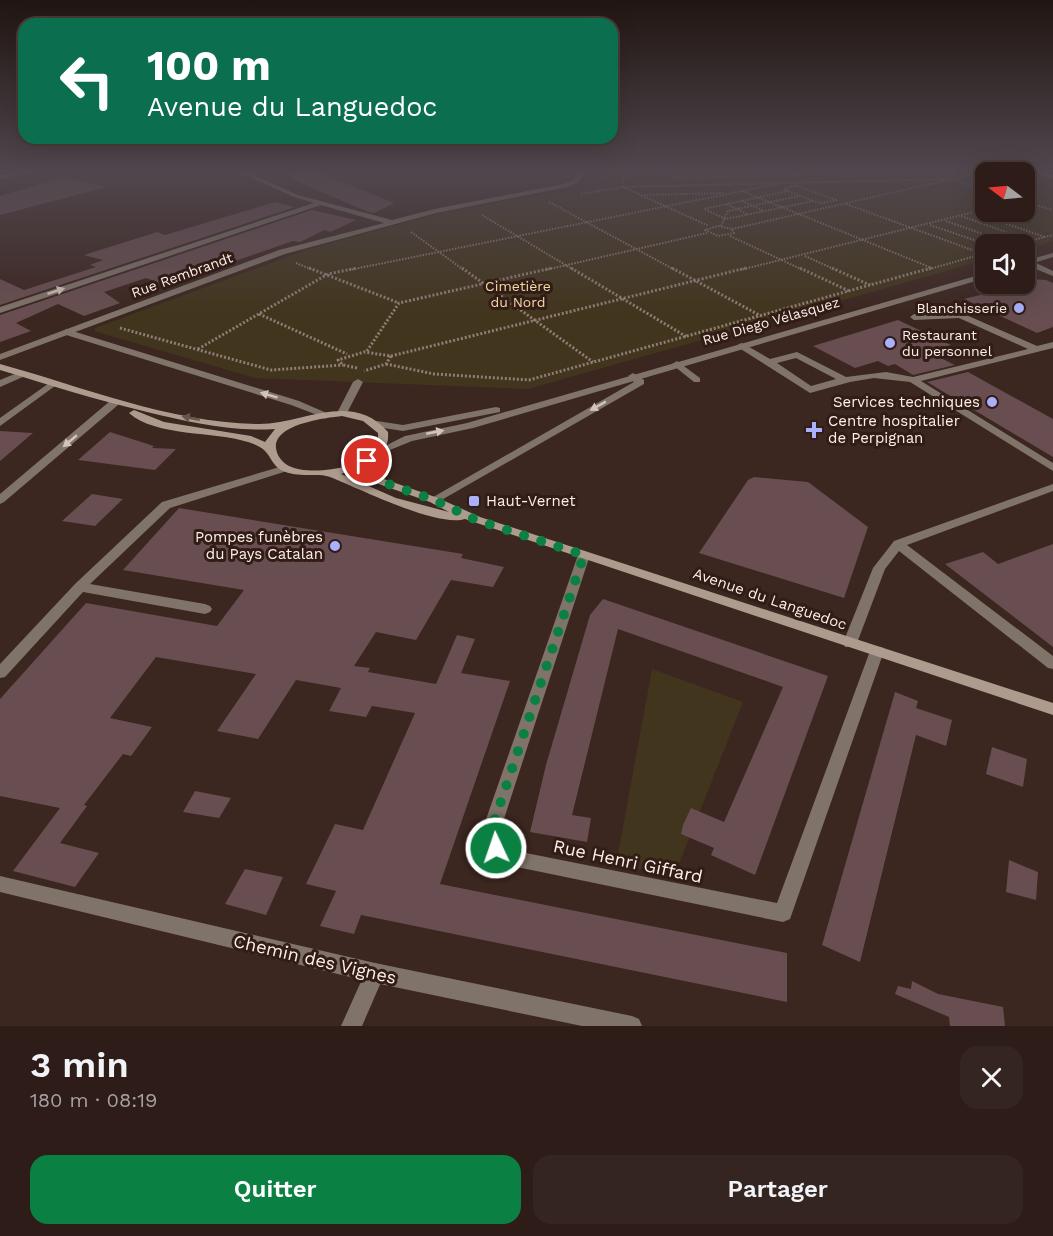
<!DOCTYPE html>
<html lang="fr">
<head>
<meta charset="utf-8">
<style>
	body { margin:0; font-family:"Work Sans",sans-serif; background:#352521; color:#f1f3f6; height:100vh; display:flex; flex-direction:column; font-size:22px; white-space:nowrap }
	* { box-sizing:border-box; margin:0 }
	p { font-size:20px; color:#a7a1a2 }
	.icon { flex:none; width:33px; height:33px; fill:none; stroke:currentColor; stroke-width:2; stroke-linecap:round; stroke-linejoin:round }
	.map { position:relative; height:1026px; overflow:hidden }
	.panel { display:flex; flex-direction:column; background:#2d1c18; flex:1 }
	.panel>* { flex:none }
	.hud { position:absolute; left:18px; top:18px; width:600px; height:126px; border-radius:18px; box-shadow:0 6px 24px #0002,0 0 0 2px #483a37; background:#0b6e4f; color:#fff; overflow:hidden }
	.needle { width:39px; rotate:286deg }
	.controls { position:absolute; left:975px; top:162px; display:grid; gap:12px }
	.controls a { display:grid; place-items:center; width:60px; height:60px; border-radius:12px; background:#2d1c18; box-shadow:0 6px 24px #0002,0 0 0 2px #483a37; font-size:30px }
	.pin { position:absolute; display:grid; place-items:center; width:51px; height:51px; color:#fff; margin:-26px; border:3px solid #fff; border-radius:50%; box-shadow:0 2px 6px #0007 }
	.me { position:absolute; width:66px; margin:-33px; rotate:357deg; stroke-linejoin:round; filter:drop-shadow(0 0 4px #0008) }
	.turn { display:flex; align-items:center; gap:21px; height:126px; padding:0 30px; font-size:27px }
	.turn .icon { width:78px; height:78px; stroke-width:2.5 }
	.turn b { display:block; font-size:42px; line-height:51px }
	.round { display:grid; place-items:center; flex:none; width:63px; height:63px; border-radius:18px; background:#352521 }
	.headline { display:flex; align-items:center; justify-content:space-between; height:102px; padding:0 30px }
	h1 { font-size:36px; font-weight:600; line-height:45px }
	.button { display:flex; gap:12px; margin-top:auto; padding:12px 30px }
	.button a { flex:1; height:69px; border-radius:18px; background:#0b8043; color:#fff; font-size:24px; font-weight:600; line-height:69px; text-align:center }
	.button a+a { background:#352521; color:#f1f3f6 }
	.map>svg:first-child { display:block }
	.green { fill:#42351d }
	.building { fill:#684e50 }
	.lines { fill:none; stroke-linecap:round; stroke-linejoin:round }
	.path-far1 { stroke:#907d78; stroke-width:2; stroke-dasharray:1.5 1.5; stroke-linecap:butt }
	.path { stroke:#907d78; stroke-width:3; stroke-dasharray:2 2; stroke-linecap:butt }
	.service { fill:#7f736a; fill-rule:evenodd }
	.minor { fill:#7f736a; fill-rule:evenodd }
	.tertiary { fill:#7f736a; fill-rule:evenodd }
	.secondary { fill:#ad9b8d; fill-rule:evenodd }
	.oneway { fill:#d2c4bd }
	.oneway2 { fill:#69554c }
	.route { stroke:#0b8043; stroke-width:10; stroke-dasharray:0 18 }
	.poi-dot { fill:#aab0fc; stroke:#311c16; stroke-width:2 }
	.labels { text-anchor:middle; dominant-baseline:central; stroke-width:6; stroke-linejoin:round; paint-order:stroke }
	.far-street-label { font-size:14px; fill:#feefea; stroke:#311c16 }
	.far-park-label { font-size:14px; fill:#f4d9a5; stroke:#311c16 }
	.far-poi-label { font-size:14px; fill:#feefea; stroke:#311c16; text-anchor:end }
	.poi-label { font-size:15px; fill:#feefea; stroke:#311c16; text-anchor:end }
	.street-label { font-size:15px; fill:#feefea; stroke:#311c16 }
	.near-street-label { font-size:18px; fill:#feefea; stroke:#311c16 }
</style>
</head>
<body>
<div class="map">
<svg width="1053" height="1026" viewBox="0 0 1053 1026">
	<rect width="100%" height="100%" fill="#3c2620"/>
	<g class="green">
		<polygon points="594,171 1017,171 1021,172 986,172 986,212 1024,212 1025,173 1053,181 1053,241 1025,249 1024,244 986,244 985,260 528,389 255,378 94,331 95,328 309,249 441,213 612,182"/>
		<polygon points="652,669 743,702 675,874 616,865"/>
	</g>
	<g class="building">
		<polygon points="294,171 316,171 394,203 374,213 366,211 291,179"/>
		<polygon points="63,177 107,187 0,215 0,196"/>
		<polygon points="275,202 295,207 0,305 0,279 24,290 96,267 90,265 103,260 84,255 157,232 165,235"/>
		<polygon points="312,210 356,220 330,232 324,230 300,242 293,241 166,285 146,278 104,292 120,303 84,316 58,304 16,323 31,331 0,342 0,315"/>
		<polygon points="1033,279 1046,280 1053,283 1053,327 1037,333 964,299 1024,284"/>
		<polygon points="898,320 951,345 928,352 955,365 913,375 895,364 888,366 878,361 855,368 813,346"/>
		<polygon points="968,372 1053,419 1053,457 927,382"/>
		<polygon points="0,431 33,433 0,461"/>
		<polygon points="110,432 154,446 152,448 176,449 155,470 78,460"/>
		<polygon points="754,477 808,482 868,527 844,598 699,553 748,480"/>
		<polygon points="92,494 123,499 95,526 62,521"/>
		<polygon points="179,508 463,554 461,558 504,567 493,587 451,580 416,640 376,632 354,666 370,668 368,672 436,684 457,635 475,639 461,673 510,681 440,884 787,953 787,1002 361,915 354,934 320,926 336,891 306,884 335,824 363,830 415,713 372,706 366,717 329,711 341,688 296,680 258,739 217,731 256,674 156,657 110,718 152,727 131,756 123,754 84,805 87,806 60,843 99,853 75,887 13,871 60,808 0,796 0,699 86,603 217,626 244,590 123,570"/>
		<polygon points="1053,544 1053,647 945,564 983,552 998,564"/>
		<polygon points="603,599 828,676 755,875 711,855 714,848 681,834 683,825 691,808 724,822 783,687 618,629 572,815 591,818 587,842 530,832 546,765 590,615"/>
		<polygon points="895,692 918,701 916,708 952,720 946,746 916,735 860,962 822,945"/>
		<polygon points="992,747 1027,759 1023,787 986,774"/>
		<polygon points="195,791 231,798 219,818 183,812"/>
		<polygon points="1009,860 1038,872 1036,900 1006,892"/>
		<polygon points="245,869 283,877 266,915 225,904"/>
		<polygon points="912,981 938,994 1003,1007 1005,1026 950,1026 949,1017 895,994 898,986 911,989"/>
	</g>
	<g class="lines">
		<g class="path-far1">
			<polyline points="665,171 626,176 622,179 623,187 709,226"/>
			<polyline points="704,171 672,178 923,172"/>
			<polyline points="709,171 720,175"/>
			<polyline points="923,172 942,177"/>
			<polyline points="943,172 947,171"/>
			<polyline points="952,179 986,190"/>
			<polyline points="795,185 836,200"/>
			<polyline points="797,185 784,189 788,191 704,209 726,219 813,201 821,203 837,200"/>
			<polyline points="742,191 932,268"/>
			<polyline points="788,191 812,200"/>
			<polyline points="581,194 623,187 951,179"/>
			<polyline points="644,195 723,193"/>
			<polyline points="742,201 764,211"/>
			<polyline points="549,202 675,270"/>
			<polyline points="1024,202 1053,210"/>
			<polyline points="727,204 749,215"/>
			<polyline points="846,204 983,254"/>
			<polyline points="975,213 1045,237"/>
			<polyline points="482,215 574,270"/>
			<polyline points="961,216 1031,241"/>
			<polyline points="946,221 1011,244"/>
			<polyline points="930,225 986,244"/>
			<polygon points="718,226 732,229 734,233 718,236 705,230"/>
			<polyline points="721,226 728,211 799,196"/>
			<polyline points="732,229 979,173 973,171"/>
			<polyline points="411,232 464,270"/>
			<polyline points="730,236 803,270"/>
			<polyline points="1018,244 1053,235"/>
			<polyline points="805,256 836,270"/>
			<polyline points="296,263 313,270"/>
			<polyline points="349,270 777,184"/>
			<polyline points="545,270 707,233"/>
			<polyline points="740,270 986,209"/>
			<polyline points="926,270 986,253"/>
		</g>
		<g class="path">
			<polyline points="309,268 399,303"/>
			<polyline points="462,268 593,362"/>
			<polyline points="571,268 687,337"/>
			<polyline points="672,268 761,316"/>
			<polyline points="800,268 849,291"/>
			<polyline points="832,268 872,286"/>
			<polyline points="259,314 347,354"/>
			<polyline points="120,328 271,370 343,365"/>
			<polyline points="198,349 328,274 357,268"/>
			<polyline points="367,351 399,303 552,268"/>
			<polyline points="391,356 746,268"/>
			<polyline points="386,364 434,374 529,380 931,268"/>
			<polyline points="357,368 343,365 338,360 364,352 391,356 386,364 364,371"/>
		</g>
		<g class="service">
			<polygon points="1026,261 1032,261 1053,271 1053,276 1026,265"/>
			<path d="M948,307L1037,346L1053,342V348L921,381L1053,463V471L910,382L874,378L850,382L810,393L736,346L741,343L744,344L770,359L797,352L846,377L886,372L913,377L1028,349L959,318L914,320L910,317L914,314H949L944,310ZM796,358L836,379L811,386L777,363Z"/>
			<polygon points="66,329 299,401 329,414 328,416 320,416 291,405 63,334 62,332"/>
			<polygon points="677,361 700,378 700,382 694,382 674,366 672,364"/>
			<polygon points="22,371 25,372 25,376 0,387 0,380"/>
			<polygon points="633,373 644,380 644,384 438,502 434,504 428,500 634,382 628,376"/>
			<polygon points="358,379 363,382 347,413 346,415 338,415 337,413 353,382"/>
			<polygon points="286,465 292,468 290,470 170,508 90,584 205,604 210,606 212,609 210,612 205,614 83,592 5,677 0,678 0,664 75,584 162,502"/>
			<polygon points="1053,484 1053,491 907,545 1053,656 1053,669 1048,668 899,551 885,569 857,643 855,647 845,647 843,643 873,568 894,541"/>
			<polygon points="375,963 382,966 385,973 362,1026 341,1026 368,966"/>
		</g>
		<g class="minor">
			<polygon points="24,171 40,171 0,179 0,175"/>
			<polygon points="236,171 245,171 298,195 392,220 435,209 563,184 574,180 577,175 575,171 581,171 583,175 578,182 567,187 436,213 285,254 0,360 0,354 279,250 384,223 321,205 0,313 0,307 314,203 294,197"/>
			<polygon points="1053,253 1053,257 1024,266 1024,261"/>
			<polygon points="986,273 986,278 473,428 412,441 380,454 375,451 405,436 467,423"/>
			<polygon points="52,381 57,384 55,386 0,426 0,418"/>
			<polygon points="114,400 118,401 118,405 4,502 0,504 0,494 110,401"/>
			<polygon points="496,407 500,408 500,412 403,431 377,427 372,424 377,421 403,425"/>
			<polygon points="584,551 590,555 501,828 504,844 516,851 777,903 870,651 872,647 882,647 884,651 790,919 783,922 512,866 490,854 483,828 578,555"/>
			<polygon points="0,876 375,963 632,1016 639,1019 642,1026 582,1026 375,983 0,892"/>
		</g>
		<polygon class="tertiary" points="1029,171 1040,171 1053,175 1053,179"/>
		<path class="secondary" d="M0,364C84,387 170,423 259,424C303,424 352,390 388,432C389,445 384,455 373,462L375,473L381,478L438,498L480,517L1053,703V715L465,519C438,528 358,488 330,477C317,472 299,479 281,470C272,465 271,456 264,450C261,447 252,443 248,442C214,431 156,437 129,413L134,410L164,422L251,436L265,442L275,429C232,432 189,422 147,412C97,400 49,385 0,370ZM342,416L363,421L378,433C378,439 378,446 373,451C359,469 309,476 289,466C282,462 277,456 276,448C274,424 325,418 342,416ZM363,467L364,474L373,482L430,502L449,512L396,498L341,474Z"/>
	</g>
	<defs><path id="oneway-solid" d="M-6-.8H1V-3.2L6.5 0L1 3.2V.8H-6Z" transform="scale(1.5)"/></defs>
	<g class="oneway">
		<use href="#oneway-solid" transform="translate(56 291) rotate(-18)"/>
		<use href="#oneway-solid" transform="translate(269 395) rotate(-163)"/>
		<use href="#oneway-solid" transform="translate(598 406) rotate(151)"/>
		<use href="#oneway-solid" transform="translate(435 432) rotate(-11)"/>
		<use href="#oneway-solid" transform="translate(70 441) rotate(140)"/>
	</g>
	<use class="oneway2" href="#oneway-solid" transform="translate(191 418) rotate(-169)"/>
	<linearGradient id="sky" x2="0" y2="1"><stop stop-color="#211512"/><stop offset="0.54" stop-color="#50474e"/><stop offset="1" stop-color="#50474e" stop-opacity="0"/></linearGradient>
	<rect width="1053" height="315" fill="url(#sky)"/>
	<g class="lines">
		<polyline class="route" points="367,461 370,474 377,480 434,500 476,520 584,555 492,828 496,848"/>
	</g>
	<g class="poi-dot">
		<circle cx="1019" cy="308" r="6"/>
		<circle cx="890" cy="343" r="6"/>
		<circle cx="992" cy="402" r="6"/>
		<path d="M811 421h6v6h6v6h-6v6h-6v-6h-6v-6h6z"/>
		<rect x="468" y="495" width="12" height="12" rx="3"/>
		<circle cx="335" cy="546" r="6"/>
	</g>
	<g class="labels">
		<g class="far-street-label">
			<text transform="translate(182 275) rotate(-20)">Rue Rembrandt</text>
			<text transform="translate(771 321) rotate(-16)">Rue Diego Vélasquez</text>
		</g>
		<g class="far-park-label">
			<text x="518" y="286">Cimetière<tspan x="518" dy="16">du Nord</tspan></text>
		</g>
		<g class="far-poi-label">
			<text x="1007" y="308">Blanchisserie</text>
			<text x="902" y="335" text-anchor="start">Restaurant<tspan x="902" dy="16">du personnel</tspan></text>
		</g>
		<g class="poi-label">
			<text x="980" y="402">Services techniques</text>
			<text x="828" y="421" text-anchor="start">Centre hospitalier<tspan x="828" dy="17">de Perpignan</tspan></text>
			<text x="486" y="501" text-anchor="start">Haut-Vernet</text>
			<text x="323" y="537">Pompes funèbres<tspan x="323" dy="17">du Pays Catalan</tspan></text>
		</g>
		<g class="street-label">
			<text transform="translate(770 599) rotate(19)">Avenue du Languedoc</text>
		</g>
		<g class="near-street-label">
			<text transform="translate(628 861) rotate(12)">Rue Henri Giffard</text>
			<text transform="translate(315 959) rotate(13)">Chemin des Vignes</text>
		</g>
	</g>
</svg>
<div class="controls">
<a><svg class="needle" viewBox="-14 -14 28 28"><path d="M0-13l5 13h-10z" fill="#e53935"/><path d="M0 13l5-13h-10z" fill="#a7a1a2"/></svg></a>
<a><svg class="icon" aria-label="sound" viewBox="0 0 24 24"><path d="M4 9h4l5-4v14l-5-4H4zM17 9q2 3 0 6"/></svg></a>
</div>
<div class="pin" style="left:367px;top:461px;background:#d93025"><svg class="icon" aria-label="arrive" viewBox="0 0 24 24"><path d="M6 21V4h12l-3 4 3 4H6"/></svg></div>
<svg class="me" style="left:496px;top:848px" viewBox="-20 -20 40 40"><circle r="17" fill="#0b8043" stroke="#fff" stroke-width="3"/><path d="M0-11L8 9 0 5-8 9z" fill="#fff"/></svg>
<div class="hud">
<div class="turn"><svg class="icon" aria-label="left" viewBox="0 0 24 24"><path d="M17 20v-9H6M10 6l-5 5 5 5"/></svg><div><b>100 m</b>Avenue du Languedoc</div></div>
</div>
</div>
<section class="panel">
<div class="headline"><div><h1>3 min</h1><p>180 m · 08:19</p></div><a class="round"><svg class="icon" aria-label="close" viewBox="0 0 24 24"><path d="M6 6l12 12M18 6L6 18"/></svg></a></div>
<div class="button"><a>Quitter</a><a>Partager</a></div>
</section>
</body>
</html>
